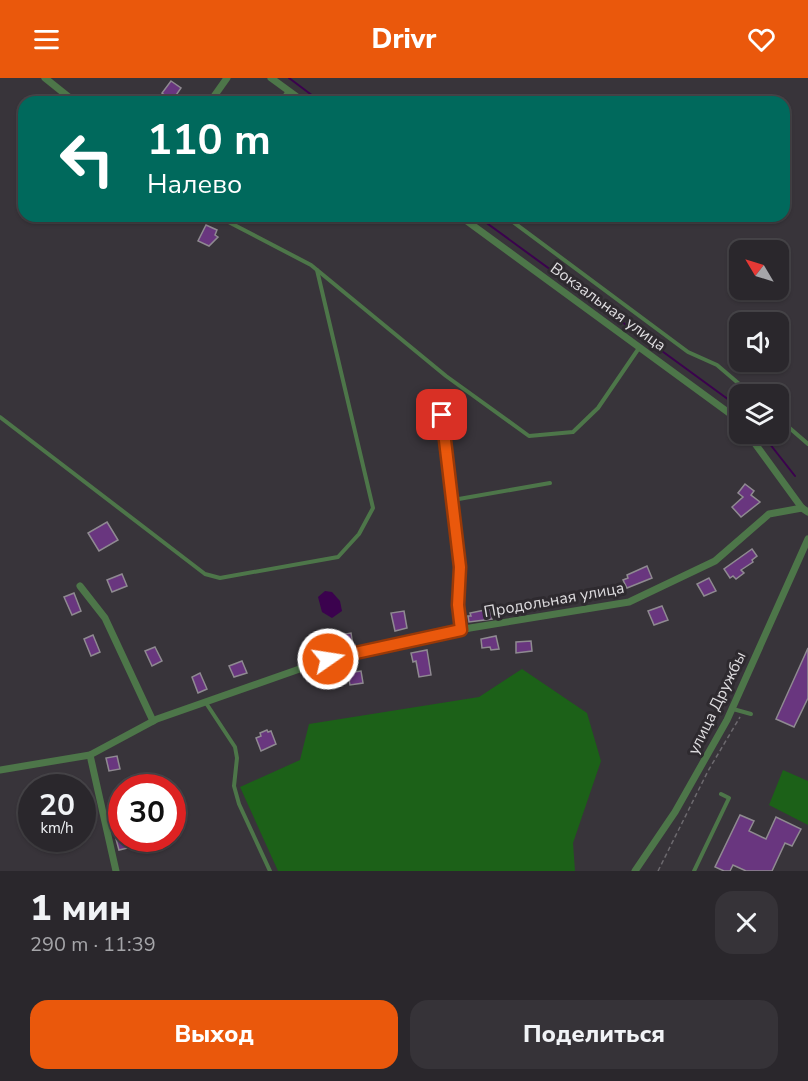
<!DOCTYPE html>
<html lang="ru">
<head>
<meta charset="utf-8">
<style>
	body { margin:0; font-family:"Nunito Sans",sans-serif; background:#363338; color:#f1f3f6; height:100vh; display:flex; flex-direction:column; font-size:22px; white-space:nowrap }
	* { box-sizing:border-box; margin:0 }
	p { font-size:20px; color:#a5a5a9 }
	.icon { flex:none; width:33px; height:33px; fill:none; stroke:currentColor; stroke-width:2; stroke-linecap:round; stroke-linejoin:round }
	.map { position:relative; height:793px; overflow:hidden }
	.details { display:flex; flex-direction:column; background:#2a272c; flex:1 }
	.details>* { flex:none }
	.banner { position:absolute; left:18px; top:18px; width:772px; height:126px; border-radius:18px; box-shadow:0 2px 4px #0004,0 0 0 2px #464448; background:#00695c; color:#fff; overflow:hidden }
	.needle { width:39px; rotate:308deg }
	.controls { position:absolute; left:729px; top:162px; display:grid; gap:12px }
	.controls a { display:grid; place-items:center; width:60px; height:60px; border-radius:12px; background:#2a272c; box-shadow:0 2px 4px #0004,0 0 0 2px #464448; font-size:30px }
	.speed { position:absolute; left:18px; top:696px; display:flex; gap:12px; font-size:30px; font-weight:700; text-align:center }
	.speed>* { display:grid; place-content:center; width:78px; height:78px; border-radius:50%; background:#2a272c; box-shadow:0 2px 4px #0004,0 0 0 2px #464448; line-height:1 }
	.speed small { font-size:15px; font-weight:400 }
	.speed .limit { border:9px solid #d22; background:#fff; color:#111 }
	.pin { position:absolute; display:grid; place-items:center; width:51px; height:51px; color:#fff; margin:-26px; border-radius:12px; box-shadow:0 3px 9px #0006 }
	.me { position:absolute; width:66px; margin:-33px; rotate:77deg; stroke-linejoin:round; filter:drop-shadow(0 0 4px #0008) }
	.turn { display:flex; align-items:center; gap:21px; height:126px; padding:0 30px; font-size:27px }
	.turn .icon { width:78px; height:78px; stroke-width:2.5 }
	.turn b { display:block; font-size:42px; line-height:51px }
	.round { display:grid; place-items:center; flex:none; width:63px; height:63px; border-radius:18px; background:#363338 }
	.head { display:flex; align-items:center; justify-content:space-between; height:102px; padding:0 30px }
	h1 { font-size:36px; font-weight:800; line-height:45px }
	.action { display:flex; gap:12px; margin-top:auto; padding:12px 30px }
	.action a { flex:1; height:69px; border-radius:18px; background:#ea580c; color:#fff; font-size:24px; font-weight:800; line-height:69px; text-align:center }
	.action a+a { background:#363338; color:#f1f3f6 }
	header { display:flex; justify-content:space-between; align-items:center; height:78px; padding:0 30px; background:#ea580c; color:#fff; font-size:27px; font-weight:800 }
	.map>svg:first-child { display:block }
	.green { fill:#1c6118 }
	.water { fill:#3b024e }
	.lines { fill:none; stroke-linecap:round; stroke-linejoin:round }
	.stream { stroke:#3b024e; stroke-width:2 }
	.building { fill:#69367f; stroke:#8f8a91; stroke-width:1.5 }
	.path { stroke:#6c696e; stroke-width:1.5; stroke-dasharray:4.5 3; stroke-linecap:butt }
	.lane { stroke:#4d7649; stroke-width:4 }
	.street { stroke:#4d7649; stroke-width:7 }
	.route-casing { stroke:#983908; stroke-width:15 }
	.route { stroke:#ea580c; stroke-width:10 }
	.labels { text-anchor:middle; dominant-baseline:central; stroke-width:6; stroke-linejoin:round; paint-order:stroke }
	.street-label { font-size:16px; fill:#dfdde0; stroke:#2e2a2f }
</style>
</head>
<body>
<header><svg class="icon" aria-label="menu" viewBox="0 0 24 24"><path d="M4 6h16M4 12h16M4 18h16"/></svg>Drivr<svg class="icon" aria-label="heart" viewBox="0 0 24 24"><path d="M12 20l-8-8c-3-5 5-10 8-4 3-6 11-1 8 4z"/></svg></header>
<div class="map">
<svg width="808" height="793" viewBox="0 0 808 793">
	<rect width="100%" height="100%" fill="#38343a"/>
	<g class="green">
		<polygon points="522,591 587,635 601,683 573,765 575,793 278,793 240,709 300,682 309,646 479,619"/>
		<polygon points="783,692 808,703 808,747 769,727"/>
	</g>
	<polygon class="water" points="325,513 332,514 340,523 342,533 332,540 322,534 318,519"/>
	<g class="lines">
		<g class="stream">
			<polyline points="289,0 321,24"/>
			<polyline points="477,138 740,330"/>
			<polyline points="762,356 795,398"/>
		</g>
	</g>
	<g class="building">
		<polygon points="171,3 181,10 172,23 162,15"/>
		<polygon points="206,147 217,152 215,157 218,159 209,168 198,163"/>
		<polygon points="745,406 754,413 751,417 760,424 741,439 732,429 743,419 738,415"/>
		<polygon points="107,444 118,462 99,473 88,455"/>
		<polygon points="752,471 757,478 752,482 753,484 741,492 744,495 736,501 733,498 730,500 724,491"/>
		<polygon points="647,488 652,500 627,510 623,502 628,500 627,497"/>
		<polygon points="122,496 127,508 112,514 107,502"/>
		<polygon points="709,500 716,513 704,518 697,506"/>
		<polygon points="74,515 81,533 72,537 64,519"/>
		<polygon points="662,528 668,542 654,547 648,533"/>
		<polygon points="490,531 492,541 469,544 468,538 471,538 470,535"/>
		<polygon points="404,533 407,550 395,553 391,535"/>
		<polygon points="351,555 353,568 342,570 339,557"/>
		<polygon points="93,557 100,574 91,578 84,561"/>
		<polygon points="496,558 499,571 491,572 490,569 482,570 481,561"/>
		<polygon points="531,563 532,573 516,575 516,564"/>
		<polygon points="155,569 162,583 152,588 145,573"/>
		<polygon points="808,570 808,620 794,649 776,641"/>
		<polygon points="427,572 431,597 419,599 416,583 413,584 411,575"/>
		<polygon points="242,583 247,595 234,599 229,588"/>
		<polygon points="361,593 363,605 350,607 348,595"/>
		<polygon points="200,595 207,611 198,615 192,599"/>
		<polygon points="267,652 268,654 271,653 276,666 261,673 256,660 261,658 260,655"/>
		<polygon points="117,678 120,691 109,693 106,680"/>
		<polygon points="740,737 754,743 749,753 766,761 776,739 801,751 792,768 785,765 772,793 746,793 733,787 730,793 724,793 715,789"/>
		<polygon points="134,760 136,768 119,772 116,761"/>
	</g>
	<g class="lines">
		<polyline class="path" points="658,793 708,693 740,639"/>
		<g class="lane">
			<polyline points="280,24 288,13"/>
			<polyline points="217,138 311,187 446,298 529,358 573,354 598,330 639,270"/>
			<polyline points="505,138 688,274 717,287 751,316"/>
			<polyline points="0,339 205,496 220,500 338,479 359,456 373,430 317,192"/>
			<polyline points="778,340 808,366"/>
			<polyline points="453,422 550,405"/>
			<polyline points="206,625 235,669 237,680 234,708 239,726 270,793"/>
			<polyline points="733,631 751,636"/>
			<polyline points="694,793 729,720 721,716"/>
		</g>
		<g class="street">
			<polyline points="45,0 75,24"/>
			<polyline points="271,0 304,24"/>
			<polyline points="210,24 227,0"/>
			<polyline points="460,138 740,343"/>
			<polyline points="443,337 460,489 458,527 461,552"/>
			<polyline points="748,356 802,430 808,434"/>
			<polyline points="80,508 105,540 153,643"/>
			<polyline points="90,677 116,793"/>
			<polyline points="0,692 90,677 157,641 328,581 470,550 629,524 715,483 769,436 802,430"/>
			<polyline points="635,793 675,734 727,642 808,461"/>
		</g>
	</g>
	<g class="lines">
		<g class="route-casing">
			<polyline id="route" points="328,581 461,552 458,527 460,489 442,337"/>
		</g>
		<use href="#route" class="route"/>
	</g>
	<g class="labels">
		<g class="street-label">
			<text transform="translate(608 229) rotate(36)">Вокзальная улица</text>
			<text transform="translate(554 522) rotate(-10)">Продольная улица</text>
			<text transform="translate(717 625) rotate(-64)">улица Дружбы</text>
		</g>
	</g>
</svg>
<div class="controls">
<a><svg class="needle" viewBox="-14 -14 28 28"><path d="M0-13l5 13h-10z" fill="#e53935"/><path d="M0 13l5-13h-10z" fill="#a5a5a9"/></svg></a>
<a><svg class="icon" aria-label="sound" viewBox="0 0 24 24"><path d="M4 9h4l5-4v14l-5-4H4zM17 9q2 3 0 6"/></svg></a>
<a><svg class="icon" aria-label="layers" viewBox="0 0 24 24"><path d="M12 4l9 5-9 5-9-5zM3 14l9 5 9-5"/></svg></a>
</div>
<div class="speed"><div>20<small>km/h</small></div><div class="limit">30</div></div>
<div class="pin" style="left:442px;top:337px;background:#d93025"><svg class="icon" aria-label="arrive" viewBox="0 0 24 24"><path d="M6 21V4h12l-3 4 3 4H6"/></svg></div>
<svg class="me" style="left:328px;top:581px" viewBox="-20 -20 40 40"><circle r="17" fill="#ea580c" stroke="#fff" stroke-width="3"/><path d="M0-11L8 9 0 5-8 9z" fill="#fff"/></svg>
<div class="banner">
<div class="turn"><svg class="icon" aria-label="left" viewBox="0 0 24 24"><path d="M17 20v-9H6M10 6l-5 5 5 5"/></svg><div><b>110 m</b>Налево</div></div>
</div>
</div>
<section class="details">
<div class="head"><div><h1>1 мин</h1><p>290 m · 11:39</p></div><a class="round"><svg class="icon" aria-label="close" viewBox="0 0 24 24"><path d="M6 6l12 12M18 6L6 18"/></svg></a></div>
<div class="action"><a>Выход</a><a>Поделиться</a></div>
</section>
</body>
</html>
